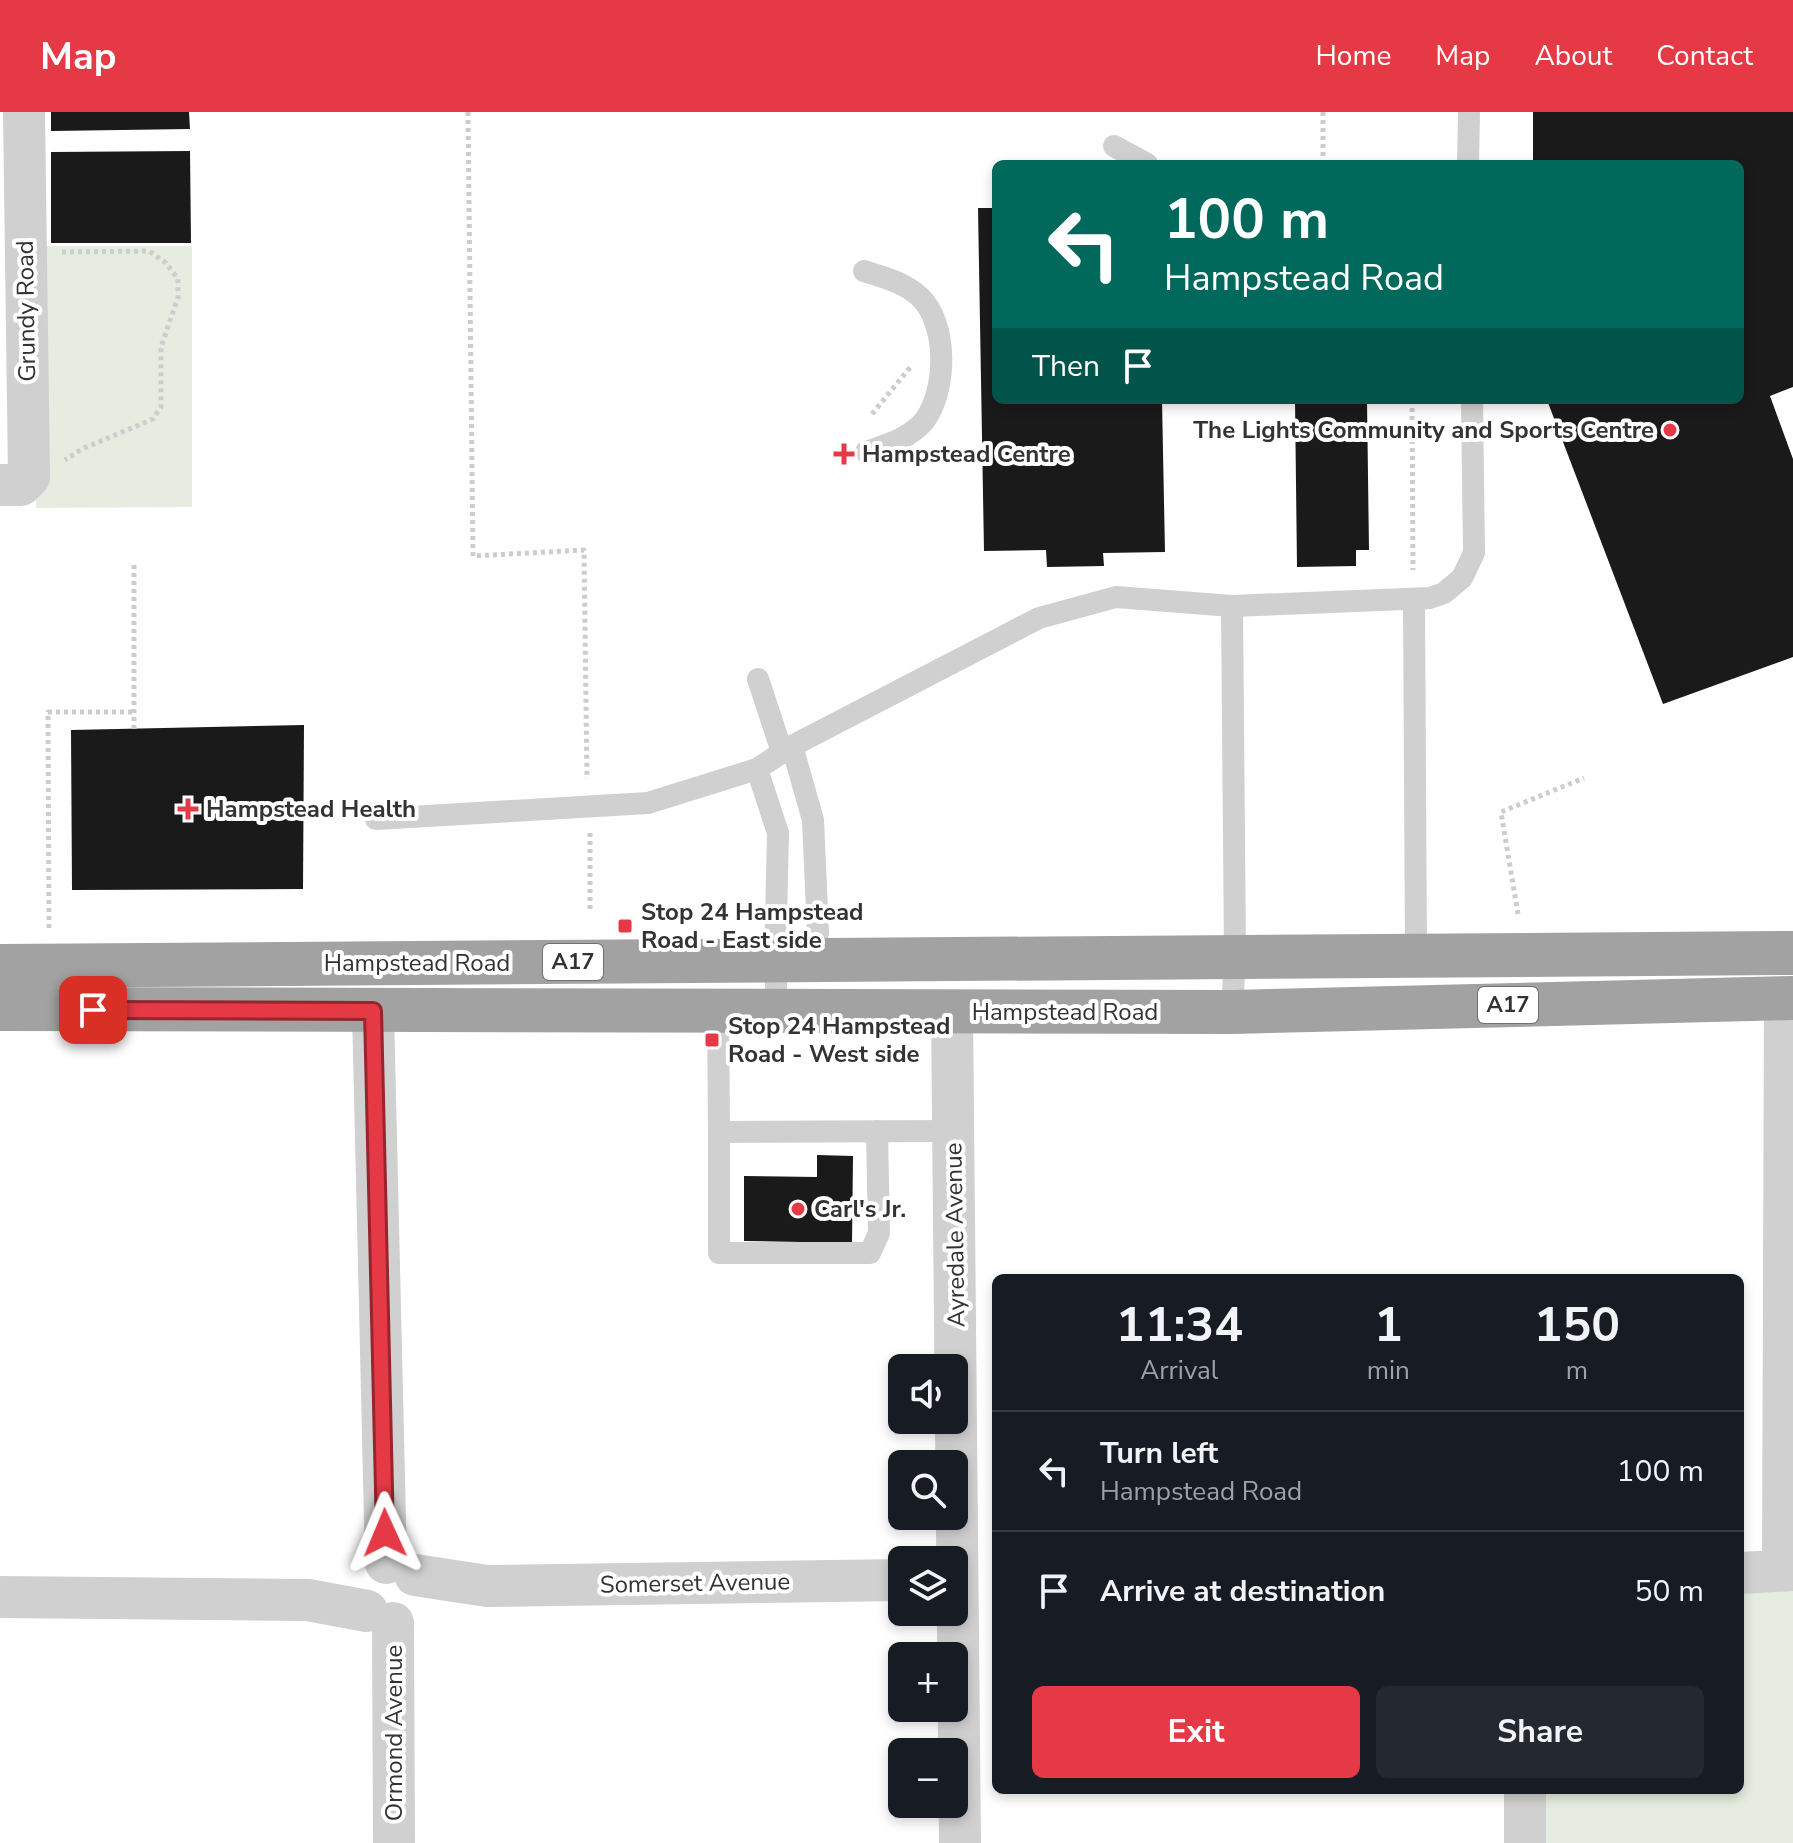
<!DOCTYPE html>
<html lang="en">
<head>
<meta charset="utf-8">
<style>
	body { margin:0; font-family:"Nunito Sans",sans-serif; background:#242831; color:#f1f3f6; height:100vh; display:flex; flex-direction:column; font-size:30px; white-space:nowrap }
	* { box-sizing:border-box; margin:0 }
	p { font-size:26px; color:#9ea1a6 }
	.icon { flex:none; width:44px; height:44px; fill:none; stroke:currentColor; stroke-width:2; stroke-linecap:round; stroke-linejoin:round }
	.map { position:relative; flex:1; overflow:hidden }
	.drawer { position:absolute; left:992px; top:1162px; width:752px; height:520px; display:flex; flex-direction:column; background:#171b24; border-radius:12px; box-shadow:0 4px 12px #0003 }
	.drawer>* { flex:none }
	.hud { position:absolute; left:992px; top:48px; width:752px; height:244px; border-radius:12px; box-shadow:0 4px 12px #0003; background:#00695c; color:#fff; overflow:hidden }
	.controls { position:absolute; left:888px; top:1242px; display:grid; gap:16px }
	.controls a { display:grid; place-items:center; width:80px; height:80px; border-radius:12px; background:#171b24; box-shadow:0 4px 12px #0003; font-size:40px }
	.pin { position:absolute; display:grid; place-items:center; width:68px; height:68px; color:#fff; margin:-34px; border-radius:16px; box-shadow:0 4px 12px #0006 }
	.me { position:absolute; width:88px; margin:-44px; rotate:359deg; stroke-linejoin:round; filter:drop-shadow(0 0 6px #0008) }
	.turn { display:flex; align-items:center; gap:28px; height:168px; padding:0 40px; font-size:36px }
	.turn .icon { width:104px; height:104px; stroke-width:2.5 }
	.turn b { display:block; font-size:56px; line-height:68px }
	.then { display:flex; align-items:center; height:76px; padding:0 40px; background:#0003; gap:16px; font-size:30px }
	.eta { display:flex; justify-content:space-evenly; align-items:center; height:136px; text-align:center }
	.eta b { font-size:48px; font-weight:700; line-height:56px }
	.action { display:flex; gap:16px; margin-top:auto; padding:16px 40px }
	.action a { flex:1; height:92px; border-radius:12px; background:#e63946; color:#fff; font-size:32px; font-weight:700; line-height:92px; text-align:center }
	.action a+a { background:#242831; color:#f1f3f6 }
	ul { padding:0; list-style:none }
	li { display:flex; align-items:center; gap:24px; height:120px; padding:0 40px; border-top:2px solid #363941 }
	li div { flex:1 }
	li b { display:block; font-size:30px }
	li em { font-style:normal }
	header { display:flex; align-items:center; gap:48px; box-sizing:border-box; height:112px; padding:0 40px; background:#e63946; color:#fff }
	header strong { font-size:38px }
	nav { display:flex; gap:44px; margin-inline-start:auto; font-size:28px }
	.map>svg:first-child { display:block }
	.green { fill:#e6ecdf }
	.building { fill:#1a1a1a }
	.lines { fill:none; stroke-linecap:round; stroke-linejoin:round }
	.path { stroke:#cdcdcd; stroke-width:5; stroke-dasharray:4 4; stroke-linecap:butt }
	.service { stroke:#d0d0d0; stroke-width:22 }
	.minor { stroke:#d0d0d0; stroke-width:42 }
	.trunk { stroke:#a2a2a2; stroke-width:44 }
	.route-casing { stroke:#96252e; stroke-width:20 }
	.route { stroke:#e63946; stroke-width:14 }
	.poi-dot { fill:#e63946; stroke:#fff; stroke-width:3 }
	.labels { text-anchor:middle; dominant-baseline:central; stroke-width:8; stroke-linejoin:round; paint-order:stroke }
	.shield { fill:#fff; stroke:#707070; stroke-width:2 }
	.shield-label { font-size:22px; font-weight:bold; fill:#333 }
	.street-label { font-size:24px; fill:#333; stroke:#fff }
	.poi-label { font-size:24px; font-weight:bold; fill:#333; stroke:#fff; text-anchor:start }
</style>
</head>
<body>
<header>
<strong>Map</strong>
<nav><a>Home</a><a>Map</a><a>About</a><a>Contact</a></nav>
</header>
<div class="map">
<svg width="1793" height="1731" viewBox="0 0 1793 1731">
	<rect width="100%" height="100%" fill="#fff"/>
	<g class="green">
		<polygon points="36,134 192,134 192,395 36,396"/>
		<polygon points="1793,1458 1793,1731 1525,1731 1525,1678 1740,1678 1740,1461"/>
	</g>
	<g class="building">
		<polygon points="51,0 189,0 190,17 51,19"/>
		<polygon points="1533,0 1793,0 1793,275 1770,284 1793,347 1793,545 1663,592 1547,288 1740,288 1740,52 1533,52"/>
		<polygon points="190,39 191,131 51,131 51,40"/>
		<polygon points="978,96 996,96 996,288 1162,288 1165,440 1103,441 1104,454 1047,455 1046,438 984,439"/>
		<polygon points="1295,288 1367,288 1369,438 1356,438 1356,454 1297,455"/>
		<polygon points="304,613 303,777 72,778 71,618"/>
		<polygon points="817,1043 853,1044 852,1131 744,1129 744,1064 817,1065"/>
	</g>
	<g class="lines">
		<g class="path">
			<polyline points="468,0 473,444 584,438 587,667"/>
			<polyline points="1323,52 1323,0"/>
			<polyline points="62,140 149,139 166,151 178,167 178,185 161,235 161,295 153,307 82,337 65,348"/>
			<polyline points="1412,288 1413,458"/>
			<polyline points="872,302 912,253"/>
			<polyline points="134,617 134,452"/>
			<polyline points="590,721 590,800"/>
			<polyline points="1518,802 1501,700 1584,666"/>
			<polyline points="49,816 48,600 134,600"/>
		</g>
		<g class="service">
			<polyline points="1114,34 1147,52"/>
			<polyline points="1468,52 1469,0"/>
			<path d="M864,159C885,166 904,170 920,185C948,212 947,277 925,308C911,326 886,333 866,340"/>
			<polyline points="1414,487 1416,843"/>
			<polyline points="1232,494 1235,843 1232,900"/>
			<polyline points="758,567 782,640"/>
			<polyline points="757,657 778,721 775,849 777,899"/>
			<polyline points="376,707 648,691 757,657 792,634 1039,506 1116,485 1232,494 1430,486 1444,481 1462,466 1474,441 1472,288"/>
			<polyline points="786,842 818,821 813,708 792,634"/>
			<polyline points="718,899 719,1020 954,1019"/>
			<polyline points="719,1020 719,1141 870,1141 879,1121 877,1019"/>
		</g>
		<g class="minor">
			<polyline points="0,373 21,373 29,365 24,0"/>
			<polyline points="373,899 386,1451"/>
			<polyline points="952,899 960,1731"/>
			<polyline points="1783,1458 1785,886"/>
			<polyline points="1740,1461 1793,1458"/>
			<polyline points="415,1463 487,1474 902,1468"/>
			<polyline points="0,1485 308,1488 367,1499"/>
			<polyline points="393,1511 394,1731"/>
			<polyline points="1525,1731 1525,1678"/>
		</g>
		<g class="trunk">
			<polyline points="0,854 1793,841"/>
			<polyline points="0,897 1232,900 1793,886"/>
		</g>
	</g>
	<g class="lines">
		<g class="route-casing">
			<polyline id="route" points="93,898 373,899 385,1421"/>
		</g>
		<use href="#route" class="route"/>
	</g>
	<g class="poi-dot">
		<circle cx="1670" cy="318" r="8"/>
		<path d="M840 330h8v8h8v8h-8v8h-8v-8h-8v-8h8z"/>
		<path d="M184 685h8v8h8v8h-8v8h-8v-8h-8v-8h8z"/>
		<rect x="617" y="806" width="16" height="16" rx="4"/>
		<rect x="704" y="920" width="16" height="16" rx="4"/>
		<circle cx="798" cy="1097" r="8"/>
	</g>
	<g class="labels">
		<g class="shield">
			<rect x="543" y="832" width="60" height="36" rx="6"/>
			<rect x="1478" y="875" width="60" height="36" rx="6"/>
		</g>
		<g class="shield-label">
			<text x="573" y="850">A17</text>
			<text x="1508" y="893">A17</text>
		</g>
		<g class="street-label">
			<text transform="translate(26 199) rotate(-91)">Grundy Road</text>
			<text x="417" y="851">Hampstead Road</text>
			<text x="1065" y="900">Hampstead Road</text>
			<text transform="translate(955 1123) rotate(-91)">Ayredale Avenue</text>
			<text transform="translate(695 1471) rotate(-1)">Somerset Avenue</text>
			<text transform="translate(394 1621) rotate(-90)">Ormond Avenue</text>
		</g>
		<g class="poi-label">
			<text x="1654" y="318" text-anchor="end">The Lights Community and Sports Centre</text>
			<text x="862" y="342">Hampstead Centre</text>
			<text x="206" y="697">Hampstead Health</text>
			<text x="641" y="800">Stop 24 Hampstead<tspan x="641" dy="28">Road - East side</tspan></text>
			<text x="728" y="914">Stop 24 Hampstead<tspan x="728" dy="28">Road - West side</tspan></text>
			<text x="814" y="1097">Carl's Jr.</text>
		</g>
	</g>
</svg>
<div class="controls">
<a><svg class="icon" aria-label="sound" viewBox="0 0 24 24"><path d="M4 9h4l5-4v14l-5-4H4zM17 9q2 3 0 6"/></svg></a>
<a><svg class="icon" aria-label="search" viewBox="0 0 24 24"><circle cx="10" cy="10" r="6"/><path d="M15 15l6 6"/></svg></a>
<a><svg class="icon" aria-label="layers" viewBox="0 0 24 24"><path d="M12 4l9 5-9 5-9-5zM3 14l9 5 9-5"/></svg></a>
<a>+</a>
<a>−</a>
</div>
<div class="pin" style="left:93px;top:898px;background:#d93025"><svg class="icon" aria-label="arrive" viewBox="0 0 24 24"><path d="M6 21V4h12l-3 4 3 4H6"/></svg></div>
<svg class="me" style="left:385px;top:1421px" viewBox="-20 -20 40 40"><path d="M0-17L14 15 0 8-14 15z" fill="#e63946" stroke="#fff" stroke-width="4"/></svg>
<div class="hud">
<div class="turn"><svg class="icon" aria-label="left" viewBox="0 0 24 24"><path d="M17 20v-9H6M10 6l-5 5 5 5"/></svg><div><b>100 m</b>Hampstead Road</div></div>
<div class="then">Then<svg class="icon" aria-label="arrive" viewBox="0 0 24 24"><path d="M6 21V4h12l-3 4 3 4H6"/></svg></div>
</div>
<section class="drawer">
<div class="eta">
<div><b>11:34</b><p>Arrival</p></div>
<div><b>1</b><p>min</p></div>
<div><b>150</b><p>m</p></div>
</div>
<ul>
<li><svg class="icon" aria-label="left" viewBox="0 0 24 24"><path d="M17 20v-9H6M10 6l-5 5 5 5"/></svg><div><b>Turn left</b><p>Hampstead Road</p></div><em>100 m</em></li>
<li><svg class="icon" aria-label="arrive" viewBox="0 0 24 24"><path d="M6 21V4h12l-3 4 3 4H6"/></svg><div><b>Arrive at destination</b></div><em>50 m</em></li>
</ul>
<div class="action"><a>Exit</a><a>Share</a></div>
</section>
</div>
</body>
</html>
